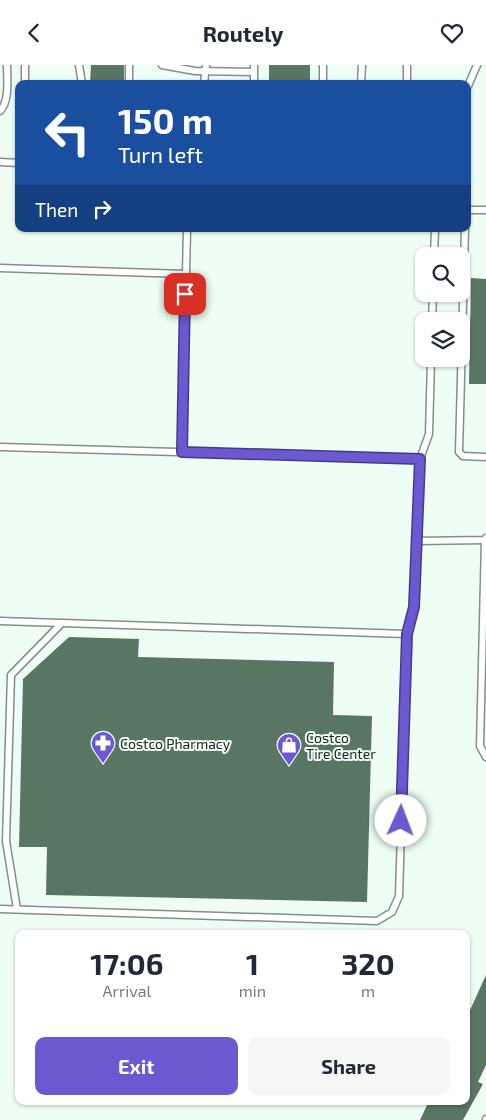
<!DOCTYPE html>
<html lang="en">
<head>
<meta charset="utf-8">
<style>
	body { margin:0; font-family:"Exo 2",sans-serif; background:#f6f6f7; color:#1f2937; height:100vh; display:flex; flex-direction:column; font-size:19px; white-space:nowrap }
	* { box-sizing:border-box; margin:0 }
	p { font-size:16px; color:#747a83 }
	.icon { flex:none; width:28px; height:28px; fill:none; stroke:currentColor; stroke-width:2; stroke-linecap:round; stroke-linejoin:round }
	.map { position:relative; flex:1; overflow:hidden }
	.drawer { position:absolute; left:15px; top:865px; width:455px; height:175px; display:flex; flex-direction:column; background:#fff; border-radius:10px; box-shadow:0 1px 4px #0004 }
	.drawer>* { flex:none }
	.banner { position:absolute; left:15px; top:15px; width:456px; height:152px; border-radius:10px; box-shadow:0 1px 4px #0004; background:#1a4fa0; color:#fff; overflow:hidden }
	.controls { position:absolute; left:415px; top:182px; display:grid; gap:10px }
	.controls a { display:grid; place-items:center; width:55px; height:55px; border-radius:10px; background:#fff; box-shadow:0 1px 4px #0004; font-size:25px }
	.pin { position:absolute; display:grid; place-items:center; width:42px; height:42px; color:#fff; margin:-21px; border-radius:10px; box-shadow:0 2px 8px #0006 }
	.me { position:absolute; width:55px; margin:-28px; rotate:2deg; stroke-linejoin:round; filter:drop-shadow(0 0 4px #0008) }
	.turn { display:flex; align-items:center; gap:18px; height:105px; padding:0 20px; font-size:22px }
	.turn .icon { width:65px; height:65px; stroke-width:2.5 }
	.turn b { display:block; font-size:35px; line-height:42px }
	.then { display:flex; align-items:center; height:48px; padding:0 20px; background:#0003; gap:10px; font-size:19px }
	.eta { display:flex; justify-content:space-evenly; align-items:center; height:85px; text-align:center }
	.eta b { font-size:30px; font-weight:700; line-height:35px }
	.cta { display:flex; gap:10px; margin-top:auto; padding:10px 20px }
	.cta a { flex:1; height:58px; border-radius:10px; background:#6c59d2; color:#fff; font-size:20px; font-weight:700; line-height:58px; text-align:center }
	.cta a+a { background:#f6f6f7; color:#1f2937 }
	header { display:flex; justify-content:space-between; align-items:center; height:65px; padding:0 20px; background:#fff; font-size:22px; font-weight:700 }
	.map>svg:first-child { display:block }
	.building { fill:#597563 }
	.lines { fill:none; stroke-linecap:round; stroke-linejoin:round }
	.lane-casing { stroke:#829187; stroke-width:9 }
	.lane { stroke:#fff; stroke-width:6 }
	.route-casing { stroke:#463a88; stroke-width:12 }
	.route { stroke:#6c59d2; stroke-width:9 }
	.labels { text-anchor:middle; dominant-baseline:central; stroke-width:4; stroke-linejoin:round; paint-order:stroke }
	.poi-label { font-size:14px; fill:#202622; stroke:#eefef4; text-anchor:start }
</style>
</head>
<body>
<header><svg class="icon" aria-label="back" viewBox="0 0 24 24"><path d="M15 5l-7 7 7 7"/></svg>Routely<svg class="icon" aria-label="heart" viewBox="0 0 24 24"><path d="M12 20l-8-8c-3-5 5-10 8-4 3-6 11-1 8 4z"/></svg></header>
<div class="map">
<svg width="486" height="1055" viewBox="0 0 486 1055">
	<rect width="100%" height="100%" fill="#eefef4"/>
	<g class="building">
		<polygon points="91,0 124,0 124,19 90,19"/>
		<rect x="269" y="0" width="41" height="19"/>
		<polygon points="471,213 486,214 486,319 469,319"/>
		<polygon points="69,572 139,574 138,592 334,597 333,650 372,651 367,837 46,830 47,782 19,782 23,614"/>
		<polygon points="486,910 486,1000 478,1017 483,1019 463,1055 420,1055 429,1036 466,1036 466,954"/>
	</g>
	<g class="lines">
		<g class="lane-casing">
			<g id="lane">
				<polyline points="79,0 82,19"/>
				<polyline points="162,0 195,6 254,7"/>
				<polyline points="25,19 25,0"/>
				<polyline points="129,19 129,0"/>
				<polyline points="204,19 206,0"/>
				<polyline points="254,19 254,0"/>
				<polyline points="323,19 323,0"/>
				<polyline points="361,19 362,0"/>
				<polyline points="407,19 407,0"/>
				<polyline points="468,21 477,0"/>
				<path d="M0,46C10,36 7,13 7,0"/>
				<polyline points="0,97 19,98"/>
				<polyline points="468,145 486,145"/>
				<polyline points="465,164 459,387 463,391 486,392"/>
				<polyline points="434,191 435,164"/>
				<polyline points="0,203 185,209"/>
				<polyline points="432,256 433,229"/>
				<polyline points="0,382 420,394"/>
				<polyline points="182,387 187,164"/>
				<polyline points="485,475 480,681 486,692"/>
				<polyline points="416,476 485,475 486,473"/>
				<polyline points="0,556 407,569"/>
				<polyline points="0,844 377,856 392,847 399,831 407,569 414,542 420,394 429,369 431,294"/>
				<polyline points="17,844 6,776 11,610 62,558"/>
				<polyline points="486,1055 486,1054"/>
			</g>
		</g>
		<use href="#lane" class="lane"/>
	</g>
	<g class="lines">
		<g class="route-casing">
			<polyline id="route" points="185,229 182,387 420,394 414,542 407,569 401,756"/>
		</g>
		<use href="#route" class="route"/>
	</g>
	<defs>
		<g id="pharmacy-pin" transform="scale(1.25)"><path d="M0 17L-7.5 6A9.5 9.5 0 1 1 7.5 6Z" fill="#6c59d2" stroke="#eefef4"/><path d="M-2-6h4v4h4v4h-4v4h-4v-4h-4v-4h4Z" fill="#fff"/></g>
		<g id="shop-pin" transform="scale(1.25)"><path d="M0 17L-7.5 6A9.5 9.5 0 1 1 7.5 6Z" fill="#6c59d2" stroke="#eefef4"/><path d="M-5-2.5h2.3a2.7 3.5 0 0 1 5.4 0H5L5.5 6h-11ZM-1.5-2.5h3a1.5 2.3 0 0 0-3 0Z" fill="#fff"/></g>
	</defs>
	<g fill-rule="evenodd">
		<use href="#pharmacy-pin" x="103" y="678"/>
		<use href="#shop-pin" x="289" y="680"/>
	</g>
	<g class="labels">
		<g class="poi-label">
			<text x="306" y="672">Costco<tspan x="306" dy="16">Tire Center</tspan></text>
			<text x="120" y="678">Costco Pharmacy</text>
		</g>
	</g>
</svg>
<div class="controls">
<a><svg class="icon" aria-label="search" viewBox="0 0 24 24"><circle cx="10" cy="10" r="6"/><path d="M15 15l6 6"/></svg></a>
<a><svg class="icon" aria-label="layers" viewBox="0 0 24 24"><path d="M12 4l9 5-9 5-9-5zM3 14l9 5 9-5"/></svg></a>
</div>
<div class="pin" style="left:185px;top:229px;background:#d93025"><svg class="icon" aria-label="arrive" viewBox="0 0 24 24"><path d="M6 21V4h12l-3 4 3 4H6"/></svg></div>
<svg class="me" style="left:401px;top:756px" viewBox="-20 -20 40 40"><circle r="19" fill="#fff"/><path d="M0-13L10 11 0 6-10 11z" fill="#6c59d2"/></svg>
<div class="banner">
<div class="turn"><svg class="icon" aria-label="left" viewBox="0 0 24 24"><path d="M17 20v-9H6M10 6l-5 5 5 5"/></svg><div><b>150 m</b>Turn left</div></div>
<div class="then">Then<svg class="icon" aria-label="right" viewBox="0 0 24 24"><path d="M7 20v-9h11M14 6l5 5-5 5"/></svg></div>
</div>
<section class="drawer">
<div class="eta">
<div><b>17:06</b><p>Arrival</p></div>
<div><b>1</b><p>min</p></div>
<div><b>320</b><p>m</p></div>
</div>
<div class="cta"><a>Exit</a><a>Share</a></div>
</section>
</div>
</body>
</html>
